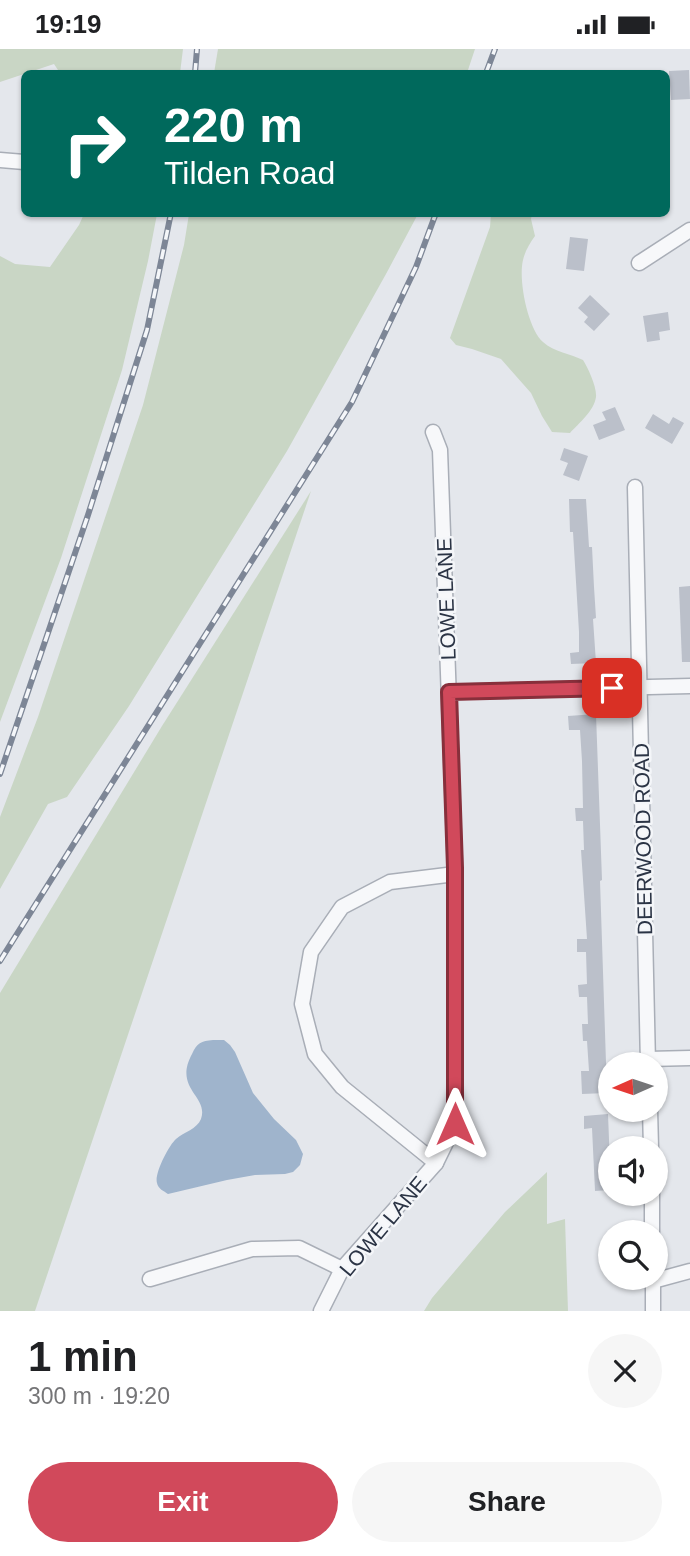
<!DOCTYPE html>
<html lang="en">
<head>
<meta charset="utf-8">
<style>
	body { margin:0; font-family:Arial,sans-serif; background:#f6f6f6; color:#202124; height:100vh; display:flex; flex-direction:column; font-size:26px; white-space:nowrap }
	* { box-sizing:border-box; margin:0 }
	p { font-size:23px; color:#757577 }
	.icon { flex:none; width:38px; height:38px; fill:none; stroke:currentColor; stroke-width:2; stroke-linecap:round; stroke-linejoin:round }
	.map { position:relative; height:1262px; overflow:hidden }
	.sheet { display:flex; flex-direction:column; background:#fff; flex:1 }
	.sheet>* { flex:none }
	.banner { position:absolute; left:21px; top:21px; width:649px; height:147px; border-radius:10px; box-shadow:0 2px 5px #0004; background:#00695c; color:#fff; overflow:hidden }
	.needle { width:46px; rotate:267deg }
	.fabs { position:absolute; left:598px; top:1003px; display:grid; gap:14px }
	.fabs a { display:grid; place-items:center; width:70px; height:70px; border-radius:50%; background:#fff; box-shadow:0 2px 5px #0004; font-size:35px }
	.pin { position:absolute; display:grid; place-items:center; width:60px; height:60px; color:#fff; margin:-30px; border-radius:14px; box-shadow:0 4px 10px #0006 }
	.me { position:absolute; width:77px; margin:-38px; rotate:0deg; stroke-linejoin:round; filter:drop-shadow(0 0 5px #0008) }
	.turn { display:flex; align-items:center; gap:24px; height:147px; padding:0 28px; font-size:32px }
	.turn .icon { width:91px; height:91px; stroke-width:2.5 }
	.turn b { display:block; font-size:49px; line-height:60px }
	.round { display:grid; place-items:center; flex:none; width:74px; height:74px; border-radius:37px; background:#f6f6f6 }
	.summary { display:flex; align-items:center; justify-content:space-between; height:119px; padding:0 28px }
	h1 { font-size:42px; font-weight:700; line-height:52px }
	.action { display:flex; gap:14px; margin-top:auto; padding:14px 28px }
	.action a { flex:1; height:80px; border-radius:42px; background:#d1495b; color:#fff; font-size:28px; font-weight:700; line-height:80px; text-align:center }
	.action a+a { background:#f6f6f6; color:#202124 }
	.status { display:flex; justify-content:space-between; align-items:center; height:49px; padding:0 35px; background:#fff; direction:ltr }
	.status svg { height:19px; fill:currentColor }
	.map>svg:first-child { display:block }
	.green { fill:#c9d6c5 }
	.water { fill:#9fb4cc }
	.building { fill:#bbc0ca }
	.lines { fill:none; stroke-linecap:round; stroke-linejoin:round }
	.minor-casing { stroke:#a9aeb7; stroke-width:17 }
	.minor { stroke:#f7f8fa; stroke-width:14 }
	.rail-casing { stroke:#7d8696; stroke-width:6 }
	.rail { stroke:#f4f6f9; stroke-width:3.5; stroke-dasharray:10; stroke-linecap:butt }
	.route-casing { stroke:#882f3b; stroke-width:18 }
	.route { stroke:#d1495b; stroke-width:12 }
	.labels { text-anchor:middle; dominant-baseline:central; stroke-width:5; stroke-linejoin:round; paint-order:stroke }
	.street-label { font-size:21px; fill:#2b3445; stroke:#f4f6f9 }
</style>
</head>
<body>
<div class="status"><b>19:19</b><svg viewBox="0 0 49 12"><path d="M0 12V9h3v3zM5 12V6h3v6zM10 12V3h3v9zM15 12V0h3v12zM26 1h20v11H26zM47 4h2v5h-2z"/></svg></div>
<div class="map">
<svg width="690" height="1262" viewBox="0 0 690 1262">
	<rect width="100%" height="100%" fill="#e4e7ec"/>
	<g class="green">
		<polygon points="0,0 183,0 180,24 60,24 54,15 0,33"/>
		<polygon points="218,0 475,0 467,24 214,24"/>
		<polygon points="84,165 157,165 148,212 122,321 61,509 0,673 0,207 15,215 50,218 79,176"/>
		<polygon points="189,165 418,165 386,225 287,402 129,657 67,748 48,755 0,840 0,768 38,668 143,356 184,196"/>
		<path d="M491,165H532L531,170L535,187C530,194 525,202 523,211C518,231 528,280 543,293C554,303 571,305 583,311C588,319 597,338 596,348C594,362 579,374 570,384L552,383L542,367L531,344L501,310L472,300L456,296L450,289L490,178Z"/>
		<polygon points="311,442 35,1262 0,1262 0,944 162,677"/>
		<polygon points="547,1123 547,1175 565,1170 568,1262 424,1262 432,1249 505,1163"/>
	</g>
	<path class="water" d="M213,991H224L230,996L235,1003L253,1044L274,1070L296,1091L303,1105L300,1116L293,1123L285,1125L255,1126L227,1131L168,1145C164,1142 158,1140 157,1134C154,1125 169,1096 176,1090C184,1083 197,1080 201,1070C209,1047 173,1040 192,1005C197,994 201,992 213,991Z"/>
	<g class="building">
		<polygon points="689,21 690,50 671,51 669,22"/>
		<polygon points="570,188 588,190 584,222 566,220"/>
		<polygon points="590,246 610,265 594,282 584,273 588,268 578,259"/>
		<polygon points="668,263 670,281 659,283 660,291 647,293 643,267"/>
		<polygon points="615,358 625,381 599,391 593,376 606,371 602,363"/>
		<polygon points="653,365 669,375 673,368 684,374 672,395 645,379"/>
		<polygon points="564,399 588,407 579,432 563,426 568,414 560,411"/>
		<polygon points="569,450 586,450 589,498 592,498 594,538 596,569 593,570 596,614 571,615 570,604 579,603 579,583 573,483 570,483"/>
		<polygon points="690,537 690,613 682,613 679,538"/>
		<polygon points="596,665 602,831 600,832 607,1044 582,1045 581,1022 589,1022 587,992 583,992 582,975 588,975 587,948 579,948 578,936 587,935 586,903 577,903 577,890 587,890 581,801 584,801 583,772 576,772 575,759 583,759 582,712 580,681 569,681 568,667"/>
		<polygon points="608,1065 611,1141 595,1142 592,1079 584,1080 584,1067"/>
	</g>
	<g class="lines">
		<g class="minor-casing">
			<g id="minor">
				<polyline points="0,111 24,113"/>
				<polyline points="639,214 690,181"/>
				<polyline points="635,438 648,1015"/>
				<polyline points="449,643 690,637"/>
				<polyline points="648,1010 690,1009"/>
				<polyline points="650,1060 651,1099"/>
				<polyline points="436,1114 342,1038 315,1005 302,955 311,903 342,858 390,833 455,825"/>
				<polyline points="652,1144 652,1183"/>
				<polyline points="653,1228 653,1262"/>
				<polyline points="150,1230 252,1200 299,1199 342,1220"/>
				<polyline points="653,1232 690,1222"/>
				<polyline points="321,1262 342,1220 436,1114 455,1075 455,819 440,401 433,383"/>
			</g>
		</g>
		<use href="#minor" class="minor"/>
		<g class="rail-casing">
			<g id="rail">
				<polyline points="195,24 197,0"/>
				<polyline points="486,24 495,0"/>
				<polyline points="0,725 88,466 147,281 171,164"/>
				<polyline points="0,912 352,353 416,218 436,164"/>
			</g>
		</g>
		<use href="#rail" class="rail"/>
	</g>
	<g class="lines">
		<g class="route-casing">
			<polyline id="route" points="455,1075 455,819 449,643 612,639"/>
		</g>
		<use href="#route" class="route"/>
	</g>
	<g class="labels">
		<g class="street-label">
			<text transform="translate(446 550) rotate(-92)">LOWE LANE</text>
			<text transform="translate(643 790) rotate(-91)">DEERWOOD ROAD</text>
			<text transform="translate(383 1177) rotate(-50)">LOWE LANE</text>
		</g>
	</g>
</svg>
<div class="fabs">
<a><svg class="needle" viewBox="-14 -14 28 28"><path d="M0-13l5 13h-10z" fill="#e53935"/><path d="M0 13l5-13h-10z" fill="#757577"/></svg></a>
<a><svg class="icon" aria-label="sound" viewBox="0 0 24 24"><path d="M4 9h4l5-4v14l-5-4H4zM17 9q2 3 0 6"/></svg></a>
<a><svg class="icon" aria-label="search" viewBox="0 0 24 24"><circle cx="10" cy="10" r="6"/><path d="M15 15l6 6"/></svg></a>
</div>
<div class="pin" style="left:612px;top:639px;background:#d93025"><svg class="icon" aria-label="arrive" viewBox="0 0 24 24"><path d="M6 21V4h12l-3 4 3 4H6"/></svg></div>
<svg class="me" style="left:455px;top:1075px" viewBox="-20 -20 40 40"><path d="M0-17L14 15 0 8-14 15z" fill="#d1495b" stroke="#fff" stroke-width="4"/></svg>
<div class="banner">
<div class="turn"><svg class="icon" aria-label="right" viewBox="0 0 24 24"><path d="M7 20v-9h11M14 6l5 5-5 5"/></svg><div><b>220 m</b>Tilden Road</div></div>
</div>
</div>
<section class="sheet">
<div class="summary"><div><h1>1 min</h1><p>300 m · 19:20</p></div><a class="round"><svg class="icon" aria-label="close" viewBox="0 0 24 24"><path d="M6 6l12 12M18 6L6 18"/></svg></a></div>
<div class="action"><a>Exit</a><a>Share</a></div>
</section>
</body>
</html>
